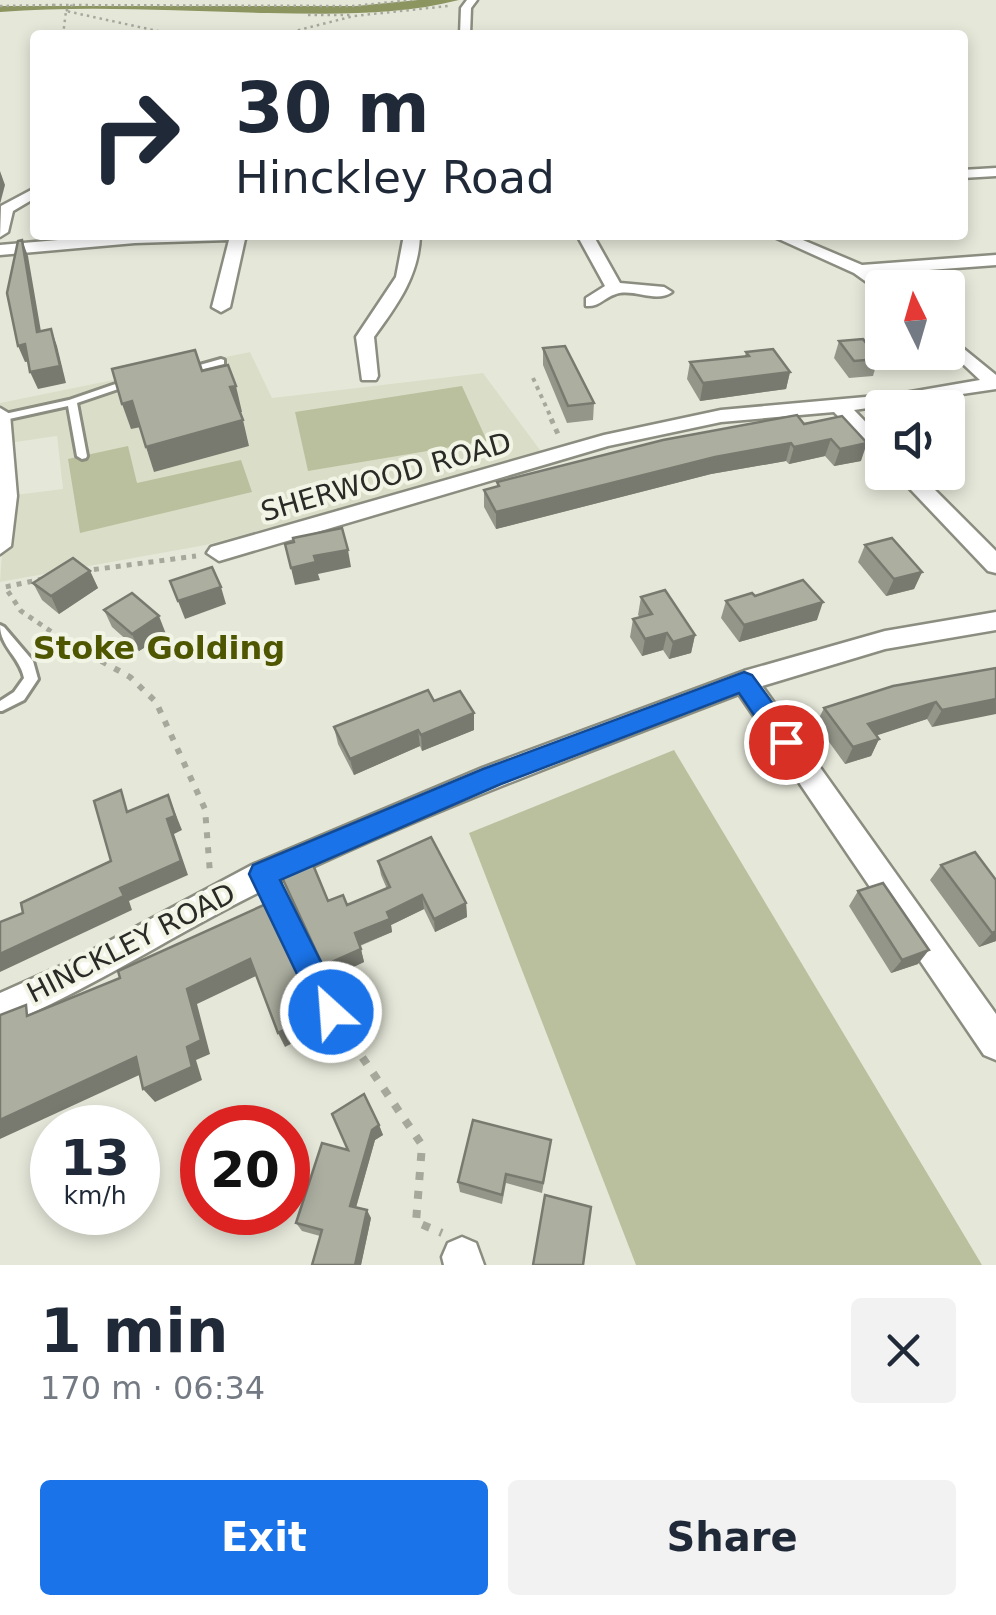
<!DOCTYPE html>
<html lang="en">
<head>
<meta charset="utf-8">
<style>
	body { margin:0; font-family:"DejaVu Sans",sans-serif; background:#f2f2f3; color:#1f2937; height:100vh; display:flex; flex-direction:column; font-size:38px; white-space:nowrap }
	* { box-sizing:border-box; margin:0 }
	p { font-size:32px; color:#747a83 }
	.icon { flex:none; width:55px; height:55px; fill:none; stroke:currentColor; stroke-width:2; stroke-linecap:round; stroke-linejoin:round }
	.map { position:relative; height:1265px; overflow:hidden }
	.sheet { display:flex; flex-direction:column; background:#fff; flex:1 }
	.sheet>* { flex:none }
	.top-card { position:absolute; left:30px; top:30px; width:938px; height:210px; border-radius:10px; box-shadow:0 5px 15px #0003; background:#fff; color:#1f2937; overflow:hidden }
	.needle { width:65px; rotate:355deg }
	.fabs { position:absolute; left:865px; top:270px; display:grid; gap:20px }
	.fabs a { display:grid; place-items:center; width:100px; height:100px; border-radius:10px; background:#fff; box-shadow:0 5px 15px #0003; font-size:50px }
	.speed { position:absolute; left:30px; top:1105px; display:flex; gap:20px; font-size:50px; font-weight:700; text-align:center }
	.speed>* { display:grid; place-content:center; width:130px; height:130px; border-radius:50%; background:#fff; box-shadow:0 5px 15px #0003; line-height:1 }
	.speed small { font-size:25px; font-weight:400 }
	.speed .limit { border:15px solid #d22; background:#fff; color:#111 }
	.pin { position:absolute; display:grid; place-items:center; width:85px; height:85px; color:#fff; margin:-42px; border:5px solid #fff; border-radius:50%; box-shadow:0 2px 10px #0007 }
	.me { position:absolute; width:110px; margin:-55px; rotate:334deg; stroke-linejoin:round; filter:drop-shadow(0 0 8px #0008) }
	.turn { display:flex; align-items:center; gap:35px; height:210px; padding:0 40px; font-size:45px }
	.turn .icon { width:130px; height:130px; stroke-width:2.5 }
	.turn b { display:block; font-size:70px; line-height:85px }
	.round { display:grid; place-items:center; flex:none; width:105px; height:105px; border-radius:10px; background:#f2f2f3 }
	.summary { display:flex; align-items:center; justify-content:space-between; height:170px; padding:0 40px }
	h1 { font-size:60px; font-weight:700; line-height:75px }
	.action { display:flex; gap:20px; margin-top:auto; padding:20px 40px }
	.action a { flex:1; height:115px; border-radius:10px; background:#1a73e8; color:#fff; font-size:40px; font-weight:700; line-height:115px; text-align:center }
	.action a+a { background:#f2f2f3; color:#1f2937 }
	.map>svg:first-child { display:block }
	.built { fill:#dadec8 }
	.green { fill:#bac09d }
	.water { fill:#8c9460 }
	.lines { fill:none; stroke-linecap:round; stroke-linejoin:round }
	.service-casing { stroke:#8a8d7f; stroke-width:6 }
	.minor-casing { stroke:#8a8d7f; stroke-width:5 }
	.path-far4 { stroke:#a6a89c; stroke-width:2.5; stroke-dasharray:2.5 4; stroke-linecap:butt }
	.path-far3 { stroke:#a6a89c; stroke-width:4; stroke-dasharray:4 5; stroke-linecap:butt }
	.path-far2 { stroke:#a6a89c; stroke-width:5; stroke-dasharray:5 6; stroke-linecap:butt }
	.path-far1 { stroke:#a6a89c; stroke-width:6; stroke-dasharray:6 9; stroke-linecap:butt }
	.path { stroke:#a6a89c; stroke-width:8; stroke-dasharray:8 11; stroke-linecap:butt }
	.service { fill:#fff; fill-rule:evenodd }
	.minor { fill:#fff; fill-rule:evenodd }
	.path-bridge { stroke:#a6a89c; stroke-width:2.5; stroke-dasharray:2.5 4; stroke-linecap:butt }
	.wall { fill:#94968a }
	.shaded-wall { fill:#787a70 }
	.building { fill:#acafa0; stroke:#787a70; stroke-width:2.5 }
	.route { fill:#1a73e8; stroke:#114b97; stroke-width:2.5 }
	.labels { text-anchor:middle; dominant-baseline:central; stroke-width:8; stroke-linejoin:round; paint-order:stroke }
	.street-label { font-size:28px; fill:#2a2b26; stroke:#f2f5e6 }
	.quarter-label { font-size:32px; font-weight:bold; fill:#4e5600; stroke:#f2f5e6 }
</style>
</head>
<body>
<div class="map">
<svg width="996" height="1265" viewBox="0 0 996 1265">
	<rect width="100%" height="100%" fill="#e5e8d9"/>
	<polygon class="built" points="250,352 272,398 483,373 543,454 206,545 0,582 6,496 63,489 57,436 2,444 0,403"/>
	<g class="green">
		<polygon points="462,386 487,441 308,471 295,412"/>
		<polygon points="128,446 137,483 241,460 252,492 80,533 68,459"/>
		<polygon points="674,750 982,1265 636,1265 469,833"/>
	</g>
	<path class="water" d="M418,0H459C397,16 332,14 268,13C179,11 89,5 0,12V6H356Z"/>
	<g class="lines">
		<g class="service-casing">
			<g id="service">
				<polygon points="221,359 224,360 224,364 187,373 182,370"/>
				<polygon points="133,378 138,381 136,383 77,403 87,456 86,458 82,459 77,456 68,406 0,421 0,415 69,400"/>
				<path d="M0,625L4,627L33,661L38,679L24,700L2,711H0V701L14,692L24,678C20,657 0,647 0,625Z"/>
				<polygon points="263,868 268,870 337,1005 340,1011 337,1017 331,1020 325,1017 255,875 258,870"/>
			</g>
		</g>
		<g class="minor-casing">
			<g id="minor">
				<polygon points="467,0 477,0 471,8 470,35 460,35 461,8"/>
				<polygon points="996,168 996,176 962,178 962,170"/>
				<polygon points="35,188 35,198 13,211 8,232 0,237 1,206"/>
				<polygon points="116,235 251,235 245,239 230,307 221,312 212,307 229,240 135,243 0,255 0,245"/>
				<path d="M404,235H420C419,276 397,305 374,337L378,376L376,380H362L356,337L396,277Z"/>
				<path d="M577,235H593L620,283L664,287L672,292C656,304 634,288 616,294C603,298 600,307 586,306V298L605,286Z"/>
				<polygon points="770,235 791,235 862,265 996,255 996,265 875,274 890,288 882,288 882,293 854,273"/>
				<polygon points="948,336 996,375 996,389 854,410 882,439 882,456 875,454 834,412 721,422 608,446 219,561 207,553 211,547 604,435 721,410 899,394 980,380 948,350"/>
				<polygon points="0,408 10,414 17,496 11,546 0,554"/>
				<polygon points="894,472 917,472 996,551 996,573 988,571"/>
				<path d="M996,612V630L885,649L762,686L996,1014V1060L984,1055L739,694C583,754 426,812 276,884C181,929 99,986 0,1027V993L74,960L252,865L482,768L744,671L885,631Z"/>
				<polygon points="462,1237 476,1243 484,1265 444,1265 442,1257 448,1243"/>
			</g>
		</g>
		<g class="path-far4">
			<polyline points="53,5 353,6 412,0"/>
			<polyline points="0,6 54,5"/>
			<polyline points="308,15 350,15"/>
			<polyline points="63,35 66,11 176,35"/>
			<polyline points="279,35 354,16 448,6"/>
		</g>
		<polyline class="path-far3" points="533,378 553,422"/>
		<g class="path-far2">
			<polyline points="551,419 558,434"/>
			<polyline points="83,571 196,556"/>
			<polyline points="43,579 5,587 21,611 65,641"/>
		</g>
		<polyline class="path-far1" points="62,639 130,677 156,702 205,809 210,873"/>
		<polyline class="path" points="341,1026 422,1145 416,1222 442,1233"/>
		<use href="#service" class="service"/>
		<use href="#minor" class="minor"/>
		<polyline class="path-bridge" points="66,11 72,5"/>
	</g>
	<g class="wall">
		<polygon points="839,341 878,359 873,376 849,378 834,358"/>
		<polygon points="543,348 594,403 593,420 567,423 543,365"/>
		<polygon points="746,352 790,372 786,389 700,401 687,379 690,362 745,356"/>
		<polygon points="842,416 861,461 834,466 825,456 789,464 786,461 711,474 496,529 484,507 484,490 497,487 497,482"/>
		<polygon points="865,545 922,572 914,589 886,596 858,562"/>
		<polygon points="90,571 98,588 59,614 42,600 33,583"/>
		<polygon points="755,596 817,620 739,642 721,618 726,601"/>
		<polygon points="641,597 695,635 691,653 669,659 663,650 642,656 630,637 633,619 640,617 638,615"/>
		<polygon points="104,610 166,634 139,651 112,627"/>
		<polygon points="996,668 932,727 927,719 876,735 879,739 871,756 845,764 816,724 824,708"/>
		<polygon points="434,701 474,713 474,730 422,751 420,746 354,775 338,744 334,727"/>
		<polygon points="378,861 466,903 467,917 435,932 424,909 391,925 392,932 360,946 364,962 328,979 280,873 328,901 347,905 387,889 381,875"/>
		<polygon points="941,865 996,880 996,941 979,947 930,880"/>
		<polygon points="858,891 918,964 891,973 849,906"/>
		<polygon points="379,1125 383,1135 375,1140 356,1208 371,1218 361,1265 312,1265 320,1236 302,1231 296,1223 348,1150"/>
		<polygon points="551,1140 542,1193 506,1183 502,1204 460,1192 458,1182"/>
	</g>
	<g class="shaded-wall">
		<polygon points="0,171 5,185 0,204"/>
		<polygon points="22,240 28,256 44,349 37,332"/>
		<polygon points="51,329 57,346 66,383 38,389 30,372"/>
		<polygon points="25,344 32,361 25,362 18,346"/>
		<polygon points="790,372 786,389 700,401 703,383"/>
		<polygon points="236,386 242,412 236,413 230,387"/>
		<polygon points="132,401 141,427 131,429 122,404"/>
		<polygon points="243,420 249,446 154,472 146,447"/>
		<polygon points="831,439 825,456 789,464 794,447"/>
		<polygon points="791,443 786,461 711,474 496,529 496,512 715,457"/>
		<polygon points="867,443 861,461 834,466 840,449"/>
		<polygon points="348,550 351,567 318,574 320,580 295,585 291,568 314,556"/>
		<polygon points="90,571 98,588 59,614 51,596"/>
		<polygon points="922,572 914,589 886,596 894,579"/>
		<polygon points="221,587 226,604 185,619 178,601"/>
		<polygon points="823,602 817,620 739,642 744,625"/>
		<polygon points="159,616 166,634 139,651 132,634"/>
		<polygon points="667,633 663,650 642,656 645,639"/>
		<polygon points="695,635 691,653 669,659 673,642"/>
		<polygon points="996,699 996,714 932,727 942,710"/>
		<polygon points="936,702 927,719 860,741 868,724"/>
		<polygon points="474,713 474,730 422,751 421,735"/>
		<polygon points="418,730 420,746 354,775 350,759"/>
		<polygon points="879,739 871,756 845,764 853,747"/>
		<polygon points="168,795 182,830 174,834 188,875 129,901 132,910 0,972 0,954 120,888 167,819"/>
		<polygon points="422,895 424,909 391,925 392,932 358,946 355,933 387,912"/>
		<polygon points="466,903 467,917 435,932 434,919"/>
		<polygon points="996,931 996,941 979,947 992,933"/>
		<polygon points="361,949 364,962 328,979 323,966"/>
		<polygon points="929,950 918,964 891,973 902,960"/>
		<polygon points="250,959 258,975 197,1004 210,1054 196,1060 202,1080 155,1102 143,1089 187,1047 187,989"/>
		<polygon points="319,1011 325,1026 285,1047 278,1033"/>
		<polygon points="136,1057 148,1071 0,1139 0,1120"/>
		<polygon points="379,1125 383,1135 375,1140 354,1214 350,1206 372,1130"/>
		<polygon points="367,1210 371,1218 361,1265 355,1265"/>
	</g>
	<g class="building">
		<polygon points="22,240 37,332 51,329 60,366 30,372 25,344 18,346 7,293 18,241"/>
		<polygon points="863,339 878,359 854,361 839,341"/>
		<polygon points="565,346 594,403 568,406 543,348"/>
		<polygon points="773,349 790,372 703,383 690,362 749,356 746,352"/>
		<polygon points="195,350 202,371 228,365 236,386 230,387 243,420 146,447 132,401 122,404 112,369"/>
		<polygon points="797,415 804,424 842,416 867,443 840,449 831,439 794,447 791,443 715,457 496,512 484,490 499,486 497,482 663,440"/>
		<polygon points="342,528 348,550 314,556 316,562 291,568 285,544 294,542 293,538"/>
		<polygon points="892,538 922,572 894,579 865,545"/>
		<polygon points="73,558 90,571 51,596 33,583"/>
		<polygon points="212,567 221,587 178,601 170,581"/>
		<polygon points="803,580 823,602 744,625 726,601 752,593 755,596"/>
		<polygon points="665,590 695,635 673,642 667,633 645,639 633,619 652,614 641,597"/>
		<polygon points="132,593 159,616 132,634 104,610"/>
		<polygon points="996,668 996,699 942,710 936,702 868,724 879,739 853,747 824,708 893,686"/>
		<polygon points="428,690 434,701 460,691 474,713 421,735 418,730 350,759 334,727"/>
		<polygon points="121,790 127,812 168,795 175,816 167,819 181,861 120,888 124,896 0,954 0,922 23,913 21,903 111,861 94,801"/>
		<polygon points="431,837 466,903 434,919 422,895 387,912 390,919 355,933 361,949 323,966 280,873 311,860 328,901 343,895 347,905 390,887 378,861"/>
		<polygon points="975,852 996,880 996,931 992,933 941,865"/>
		<polygon points="883,883 929,950 902,960 858,891"/>
		<polygon points="266,904 319,1011 278,1033 250,959 187,989 201,1040 187,1047 192,1067 143,1089 136,1057 0,1120 0,1015 26,1005 27,1016 120,978 118,971"/>
		<polygon points="364,1094 379,1125 372,1130 350,1206 367,1210 355,1265 312,1265 322,1230 296,1223 322,1143 348,1150 332,1114"/>
		<polygon points="473,1120 551,1140 543,1183 506,1174 502,1195 458,1182"/>
		<polygon points="545,1195 591,1207 583,1265 533,1265"/>
	</g>
	<polygon class="route" points="744,672 752,675 795,734 798,742 795,749 786,752 777,749 739,693 501,784 280,880 346,1012 342,1022 331,1027 320,1022 249,874 253,865 483,769"/>
	<g class="labels">
		<g class="street-label">
			<text transform="translate(386 477) rotate(-16)">SHERWOOD ROAD</text>
			<text transform="translate(131 943) rotate(-27)">HINCKLEY ROAD</text>
		</g>
		<g class="quarter-label">
			<text x="159" y="648">Stoke Golding</text>
		</g>
	</g>
</svg>
<div class="fabs">
<a><svg class="needle" viewBox="-14 -14 28 28"><path d="M0-13l5 13h-10z" fill="#e53935"/><path d="M0 13l5-13h-10z" fill="#747a83"/></svg></a>
<a><svg class="icon" aria-label="sound" viewBox="0 0 24 24"><path d="M4 9h4l5-4v14l-5-4H4zM17 9q2 3 0 6"/></svg></a>
</div>
<div class="speed"><div>13<small>km/h</small></div><div class="limit">20</div></div>
<div class="pin" style="left:786px;top:742px;background:#d93025"><svg class="icon" aria-label="arrive" viewBox="0 0 24 24"><path d="M6 21V4h12l-3 4 3 4H6"/></svg></div>
<svg class="me" style="left:331px;top:1012px" viewBox="-20 -20 40 40"><circle r="17" fill="#1a73e8" stroke="#fff" stroke-width="3"/><path d="M0-11L8 9 0 5-8 9z" fill="#fff"/></svg>
<div class="top-card">
<div class="turn"><svg class="icon" aria-label="right" viewBox="0 0 24 24"><path d="M7 20v-9h11M14 6l5 5-5 5"/></svg><div><b>30 m</b>Hinckley Road</div></div>
</div>
</div>
<section class="sheet">
<div class="summary"><div><h1>1 min</h1><p>170 m · 06:34</p></div><a class="round"><svg class="icon" aria-label="close" viewBox="0 0 24 24"><path d="M6 6l12 12M18 6L6 18"/></svg></a></div>
<div class="action"><a>Exit</a><a>Share</a></div>
</section>
</body>
</html>
